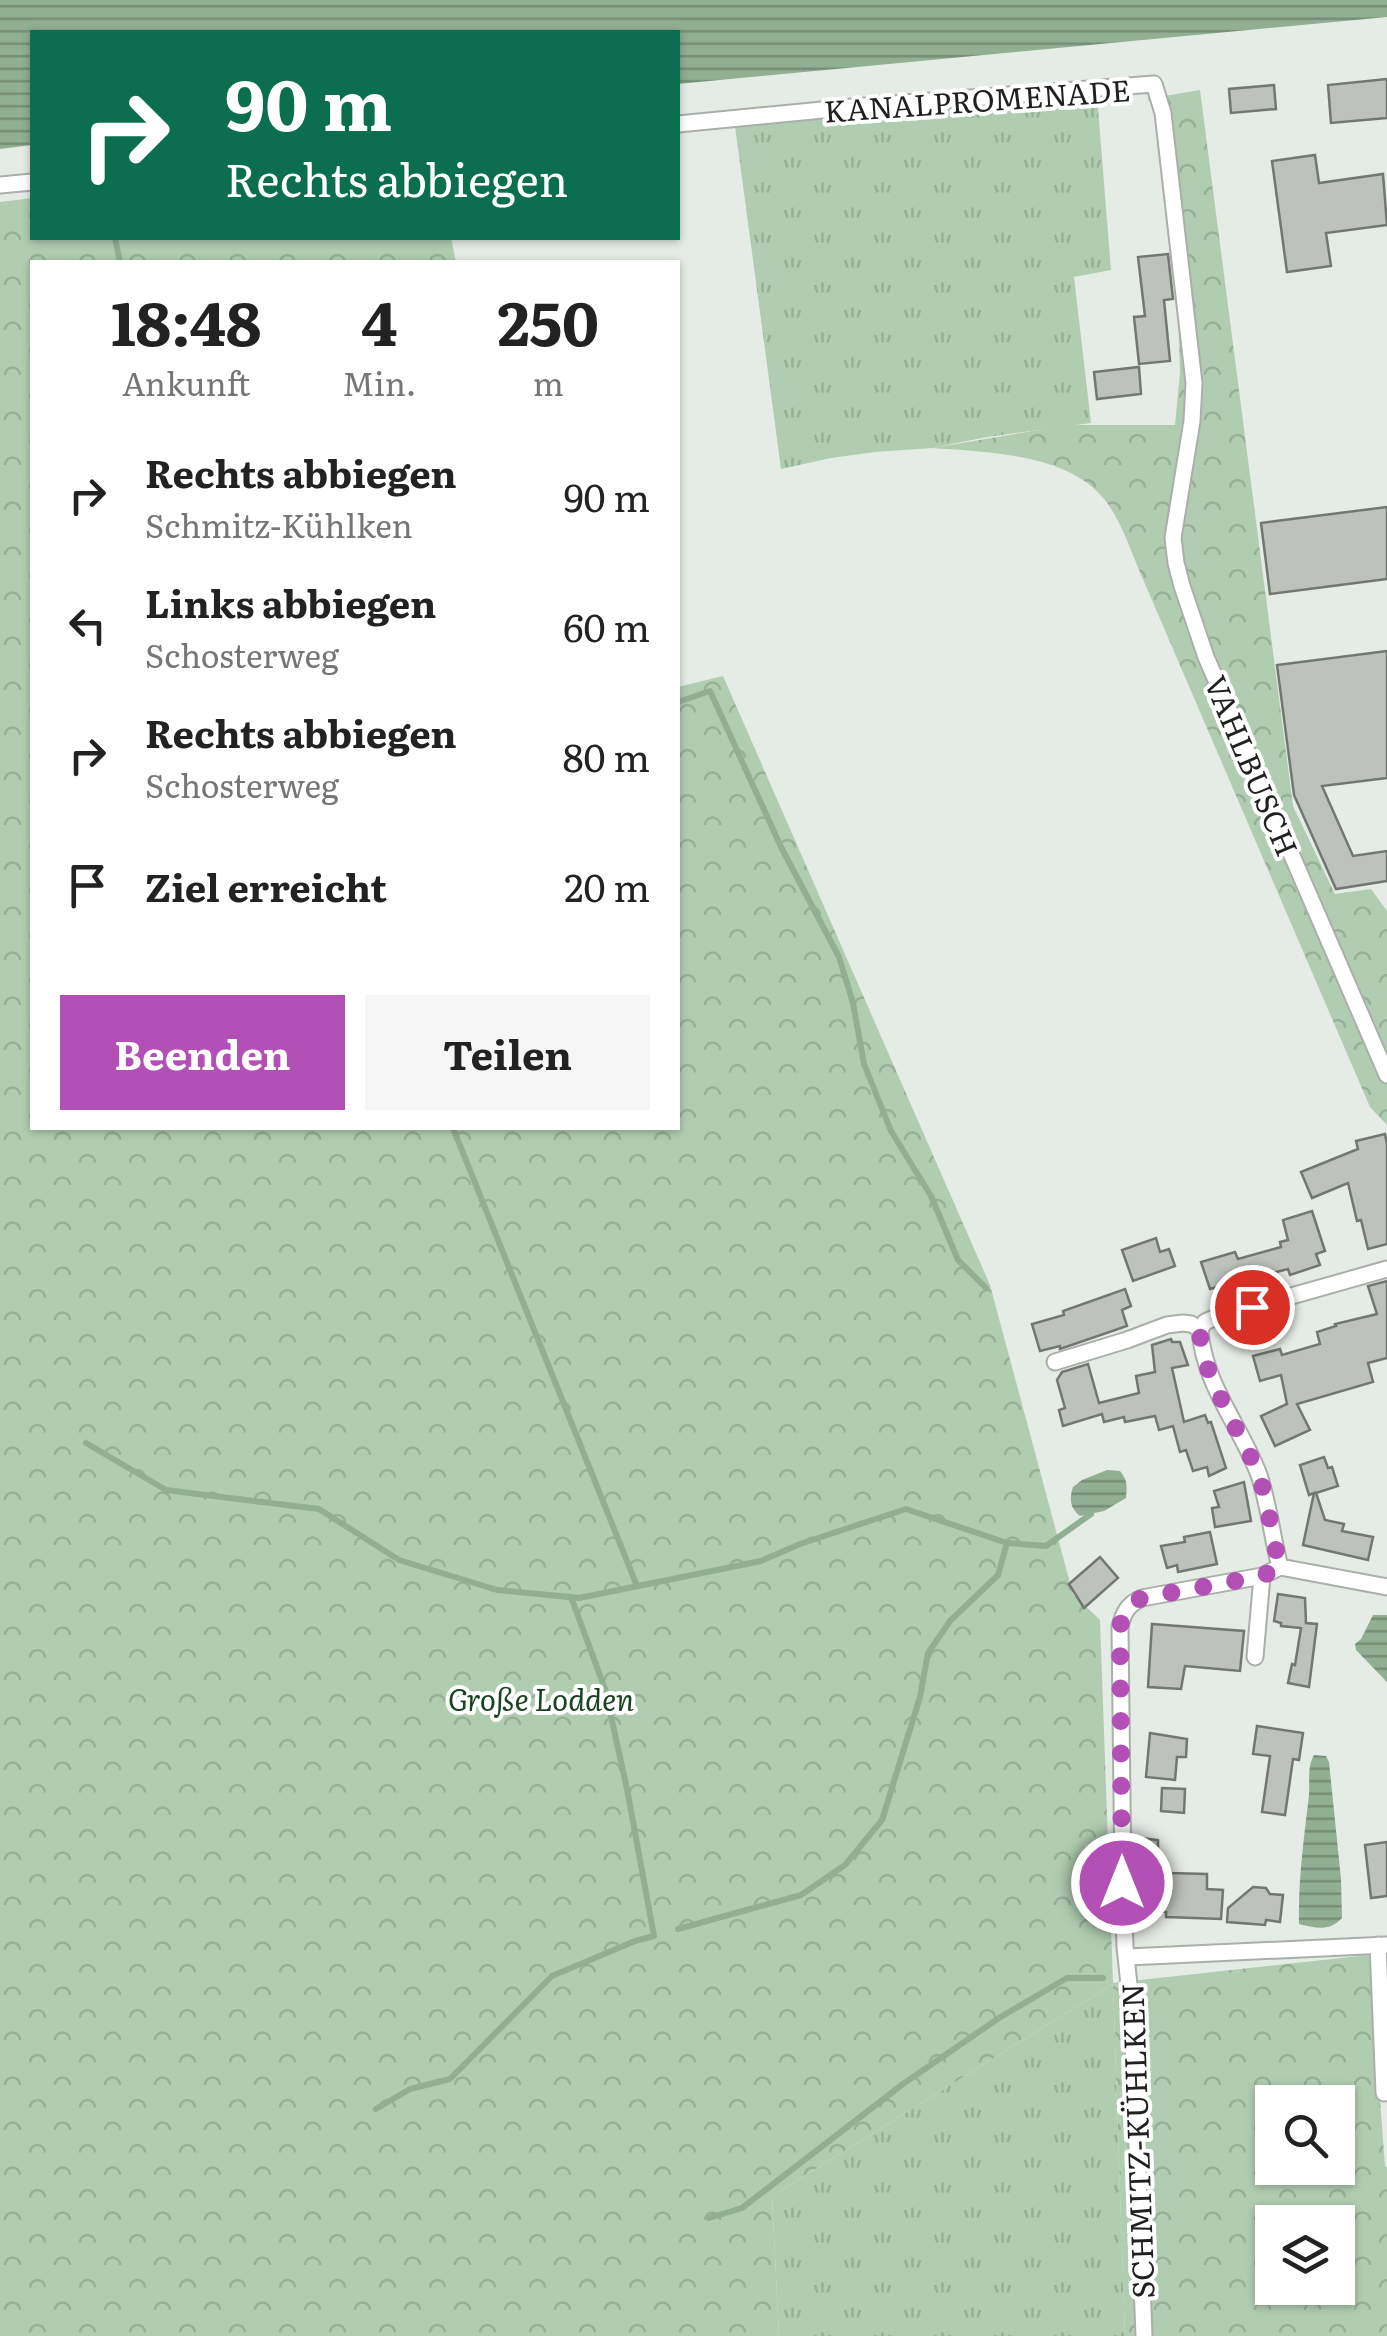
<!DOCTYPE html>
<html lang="de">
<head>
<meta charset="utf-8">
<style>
	body { margin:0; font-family:Literata,serif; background:#f6f6f6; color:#222; height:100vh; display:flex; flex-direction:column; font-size:38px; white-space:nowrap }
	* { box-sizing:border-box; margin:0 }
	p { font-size:32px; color:#767676 }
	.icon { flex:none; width:55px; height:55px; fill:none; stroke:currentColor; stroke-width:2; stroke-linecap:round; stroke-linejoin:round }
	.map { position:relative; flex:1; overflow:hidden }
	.panel { position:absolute; left:30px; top:260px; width:650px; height:870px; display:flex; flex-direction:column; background:#fff; border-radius:0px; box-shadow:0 2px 8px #0004 }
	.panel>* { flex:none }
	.top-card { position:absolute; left:30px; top:30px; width:650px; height:210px; border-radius:0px; box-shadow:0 2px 8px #0004; background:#0b6e4f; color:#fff; overflow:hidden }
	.controls { position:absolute; left:1255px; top:2085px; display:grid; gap:20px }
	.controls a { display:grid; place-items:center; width:100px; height:100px; border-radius:0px; background:#fff; box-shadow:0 2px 8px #0004; font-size:50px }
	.pin { position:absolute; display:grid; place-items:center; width:85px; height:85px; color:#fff; margin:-42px; border:5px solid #fff; border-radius:50%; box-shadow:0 2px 10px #0007 }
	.me { position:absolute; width:110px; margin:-55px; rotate:0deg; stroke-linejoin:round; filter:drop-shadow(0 0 8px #0008) }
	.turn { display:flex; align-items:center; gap:35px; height:210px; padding:0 30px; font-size:45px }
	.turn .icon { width:130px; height:130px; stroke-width:2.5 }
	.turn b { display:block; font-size:70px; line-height:85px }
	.eta { display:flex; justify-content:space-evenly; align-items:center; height:170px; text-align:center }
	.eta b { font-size:60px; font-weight:700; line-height:70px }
	.button { display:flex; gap:20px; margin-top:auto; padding:20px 30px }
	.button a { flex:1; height:115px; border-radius:0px; background:#b350b6; color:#fff; font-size:40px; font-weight:700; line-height:115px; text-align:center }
	.button a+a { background:#f6f6f6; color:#222 }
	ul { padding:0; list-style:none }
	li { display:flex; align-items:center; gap:30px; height:130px; padding:0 30px }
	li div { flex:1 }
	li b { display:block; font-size:38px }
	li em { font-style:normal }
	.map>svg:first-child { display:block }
	.grass { fill:url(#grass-tufts) }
	.forest { fill:url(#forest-crowns); fill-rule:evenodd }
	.water { fill:url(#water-rules) }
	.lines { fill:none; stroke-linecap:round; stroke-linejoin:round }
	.stream { stroke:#91af93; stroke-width:6 }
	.building { fill:#bdc2bd; stroke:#727772; stroke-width:2.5 }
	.minor-casing { stroke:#aaafaa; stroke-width:19 }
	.minor { stroke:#fff; stroke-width:15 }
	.route { stroke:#b350b6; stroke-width:18; stroke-dasharray:0 32.4 }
	.labels { text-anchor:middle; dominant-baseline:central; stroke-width:8; stroke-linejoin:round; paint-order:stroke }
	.street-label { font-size:30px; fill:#1f211f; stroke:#fff }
	.park-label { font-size:30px; font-style:italic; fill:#18451f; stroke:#fff }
</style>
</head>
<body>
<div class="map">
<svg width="1387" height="2336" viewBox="0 0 1387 2336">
	<defs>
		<pattern id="grass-tufts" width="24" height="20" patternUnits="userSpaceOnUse" patternTransform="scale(2.5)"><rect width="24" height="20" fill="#b0cdb1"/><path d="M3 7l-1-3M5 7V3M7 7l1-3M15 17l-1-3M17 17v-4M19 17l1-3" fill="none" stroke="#97b098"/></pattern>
		<pattern id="forest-crowns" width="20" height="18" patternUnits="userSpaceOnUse" patternTransform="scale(2.5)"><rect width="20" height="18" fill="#b0cdb1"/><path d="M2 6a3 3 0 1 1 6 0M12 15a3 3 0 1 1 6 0" fill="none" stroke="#97b098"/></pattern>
		<pattern id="water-rules" width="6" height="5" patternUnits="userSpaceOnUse" patternTransform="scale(2.5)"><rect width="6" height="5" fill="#91af93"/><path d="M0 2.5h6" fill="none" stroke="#768e77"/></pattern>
	</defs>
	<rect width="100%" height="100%" fill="#e5ebe5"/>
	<g class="grass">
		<polygon points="1097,96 1111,270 1074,277 1091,423 987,437 932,448 875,452 831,458 781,469 735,126"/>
		<polygon points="1113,1984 1125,2336 779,2336 772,2196"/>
	</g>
	<g class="forest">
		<path d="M1200,90L1293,806L1335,894L1371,889L1387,911V1125L1370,1107L1142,577C1131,552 1122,522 1105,500C1068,453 986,452 932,448L1068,425H1175L1180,373L1177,273L1155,105L1147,99Z"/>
		<path d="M32,198V238H451L456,262H32V1128H678V687L723,676L990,1285L1073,1594L1100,1620L1113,1983L1369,1955L1385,2166L1387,2167V2336H1125L1113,1984L772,2196L779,2336H0V202ZM1272,2102H1338V2168H1272ZM1272,2222H1338V2288H1272Z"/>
	</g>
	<g class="water">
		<polygon points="0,0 1387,0 1387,17 678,84 678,32 32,32 32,145 0,149"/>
		<path d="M1107,1470L1120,1471C1128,1481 1127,1486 1126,1498L1104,1511L1080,1516C1070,1508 1069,1499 1073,1487L1082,1480Z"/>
		<polygon points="1373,1615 1387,1615 1387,1682 1356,1650 1355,1644 1361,1639"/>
		<path d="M1314,1755L1326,1756L1329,1762L1341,1879L1342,1918C1329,1932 1315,1928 1299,1924C1298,1880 1304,1838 1309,1795C1310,1781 1307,1767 1314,1755Z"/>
	</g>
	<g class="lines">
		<g class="stream">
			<polyline points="115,238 120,262"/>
			<polyline points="678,702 710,691 781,847 839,957 853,1003 864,1064 891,1131 931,1196 958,1260 986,1288"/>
			<polyline points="453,1128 637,1586"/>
			<polyline points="86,1443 166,1490 319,1509 399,1560 497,1590 579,1598 761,1561 800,1544 906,1509 1007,1543 1046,1546 1091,1514"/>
			<polyline points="678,1929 801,1895 845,1865 882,1820 920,1697 928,1653 950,1621 998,1575 1007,1543"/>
			<polyline points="376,2109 410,2089 450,2079 552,1976 635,1941 654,1936 627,1789 605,1689 571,1597"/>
			<polyline points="709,2218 742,2208 903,2084 999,2018 1067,1978 1103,1978"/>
		</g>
	</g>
	<g class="building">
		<polygon points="1387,79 1387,118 1331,123 1328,85"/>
		<polygon points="1274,85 1276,109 1231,113 1229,89"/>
		<polygon points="1315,155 1319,183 1383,174 1387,225 1326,233 1331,266 1287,272 1272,161"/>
		<polygon points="1168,254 1173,299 1164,300 1170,361 1139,364 1134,317 1145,316 1138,257"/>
		<polygon points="1139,367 1141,394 1097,399 1094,372"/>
		<polygon points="1387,507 1387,579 1270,594 1261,523"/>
		<polygon points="1387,651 1387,778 1322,786 1353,856 1387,851 1387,881 1336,889 1294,795 1277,665"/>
		<polygon points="1385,1134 1387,1144 1387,1244 1368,1249 1361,1220 1357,1221 1348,1183 1312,1198 1301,1172 1358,1149 1356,1141"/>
		<polygon points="1312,1211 1325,1251 1316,1254 1320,1265 1290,1275 1288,1269 1210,1289 1201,1262 1235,1252 1238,1259 1281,1247 1280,1242 1288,1240 1283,1220"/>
		<polygon points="1156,1238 1160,1252 1169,1249 1175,1266 1133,1281 1122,1250"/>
		<polygon points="1387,1281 1387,1358 1368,1363 1373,1382 1297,1404 1310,1430 1275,1446 1261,1416 1287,1404 1281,1375 1260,1381 1253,1356 1280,1349 1282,1355 1320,1344 1317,1332 1336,1326 1335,1324 1377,1314 1368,1286"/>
		<polygon points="1125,1289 1131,1306 1122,1310 1127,1326 1060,1349 1060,1346 1040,1351 1032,1324 1064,1315 1063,1311"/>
		<polygon points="1171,1339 1172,1342 1180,1342 1188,1365 1172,1368 1184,1422 1205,1415 1208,1423 1211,1422 1226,1468 1209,1476 1207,1467 1193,1471 1186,1450 1180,1452 1173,1426 1159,1430 1155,1416 1125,1422 1124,1417 1104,1422 1102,1414 1063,1426 1059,1410 1065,1408 1057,1380 1062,1372 1088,1364 1099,1403 1139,1393 1136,1376 1155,1372 1152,1345"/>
		<polygon points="1324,1457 1328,1468 1332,1467 1338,1486 1316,1493 1325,1520 1344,1524 1342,1531 1373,1537 1368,1560 1303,1545 1314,1493 1309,1495 1300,1465"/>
		<polygon points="1244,1482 1251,1521 1215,1527 1212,1508 1219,1507 1214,1491"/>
		<polygon points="1210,1532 1217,1564 1178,1572 1177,1565 1167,1568 1161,1546 1185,1542 1184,1537"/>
		<polygon points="1100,1557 1118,1578 1084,1608 1069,1584"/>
		<polygon points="1278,1594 1305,1598 1306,1623 1317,1624 1309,1687 1288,1683 1292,1664 1295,1665 1301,1628 1281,1626 1281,1623 1274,1621"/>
		<polygon points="1152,1624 1244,1631 1240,1671 1185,1666 1181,1689 1148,1687"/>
		<polygon points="1257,1726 1303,1733 1299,1760 1293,1759 1285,1815 1262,1812 1270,1756 1253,1754"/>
		<polygon points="1150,1733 1187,1739 1186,1757 1177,1757 1175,1780 1146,1777"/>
		<polygon points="1162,1788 1185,1789 1184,1813 1161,1811"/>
		<polygon points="1140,1838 1158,1840 1158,1870 1170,1871 1170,1873 1207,1874 1207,1889 1223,1890 1221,1919 1166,1917 1166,1912 1139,1909"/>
		<polygon points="1387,1842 1387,1896 1371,1898 1365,1845"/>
		<polygon points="1253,1887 1266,1888 1270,1894 1283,1895 1280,1922 1266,1920 1265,1925 1227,1922 1228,1908"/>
	</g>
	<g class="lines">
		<g class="minor-casing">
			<g id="minor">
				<polyline points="678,124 853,107 1154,84 1163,113 1194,383 1192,421 1173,538 1176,563 1182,586 1206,657 1387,1075"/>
				<polyline points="0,185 32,182"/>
				<polyline points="1055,1362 1127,1340 1167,1325 1183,1323 1191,1324 1200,1329"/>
				<path d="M1280,1567C1272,1537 1269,1505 1259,1475C1241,1426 1203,1384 1200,1329L1205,1322L1214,1318L1387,1269"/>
				<polyline points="1255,1657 1262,1576"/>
				<polyline points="1378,1945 1384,2093"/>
				<polyline points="1128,1957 1387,1945"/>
				<path d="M1144,2336L1132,2013L1125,1947L1123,1883L1120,1627C1123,1613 1128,1604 1142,1598L1262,1576L1280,1567L1387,1587"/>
			</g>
		</g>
		<use href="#minor" class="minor"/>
	</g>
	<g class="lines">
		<path class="route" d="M1122,1883L1120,1627C1123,1613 1128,1604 1142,1598L1262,1576L1280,1567C1272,1537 1269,1506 1259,1476C1250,1448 1187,1351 1203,1326C1211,1314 1239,1311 1252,1307"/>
	</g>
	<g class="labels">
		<g class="street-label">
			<text transform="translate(977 99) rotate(-4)">KANALPROMENADE</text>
			<text transform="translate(1253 765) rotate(67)">VAHLBUSCH</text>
			<text transform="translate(1136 2141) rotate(-92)">SCHMITZ-KÜHLKEN</text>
		</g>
		<g class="park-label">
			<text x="541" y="1698">Große Lodden</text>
		</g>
	</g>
</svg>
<div class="controls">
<a><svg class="icon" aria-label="search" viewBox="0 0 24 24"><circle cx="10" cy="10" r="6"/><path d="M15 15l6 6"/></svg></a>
<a><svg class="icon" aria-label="layers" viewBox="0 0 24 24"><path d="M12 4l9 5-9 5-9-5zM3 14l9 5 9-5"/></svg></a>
</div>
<div class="pin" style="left:1252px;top:1307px;background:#d93025"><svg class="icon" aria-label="arrive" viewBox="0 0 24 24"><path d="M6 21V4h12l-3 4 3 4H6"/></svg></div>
<svg class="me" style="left:1122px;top:1883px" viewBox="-20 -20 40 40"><circle r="17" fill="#b350b6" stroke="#fff" stroke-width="3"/><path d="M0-11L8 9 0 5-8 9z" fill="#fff"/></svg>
<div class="top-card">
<div class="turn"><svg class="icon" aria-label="right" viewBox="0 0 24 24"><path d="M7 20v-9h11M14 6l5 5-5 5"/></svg><div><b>90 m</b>Rechts abbiegen</div></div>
</div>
<section class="panel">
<div class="eta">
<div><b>18:48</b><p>Ankunft</p></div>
<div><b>4</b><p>Min.</p></div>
<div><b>250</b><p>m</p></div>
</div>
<ul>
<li><svg class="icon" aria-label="right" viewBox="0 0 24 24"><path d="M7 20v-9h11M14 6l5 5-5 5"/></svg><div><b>Rechts abbiegen</b><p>Schmitz-Kühlken</p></div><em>90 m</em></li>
<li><svg class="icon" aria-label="left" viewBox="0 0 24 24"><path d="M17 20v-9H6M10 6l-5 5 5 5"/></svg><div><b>Links abbiegen</b><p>Schosterweg</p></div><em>60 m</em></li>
<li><svg class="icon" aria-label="right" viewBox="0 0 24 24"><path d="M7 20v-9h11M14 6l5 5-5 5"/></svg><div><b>Rechts abbiegen</b><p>Schosterweg</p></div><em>80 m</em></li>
<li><svg class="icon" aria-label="arrive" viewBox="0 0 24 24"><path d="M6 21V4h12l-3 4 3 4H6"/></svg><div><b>Ziel erreicht</b></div><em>20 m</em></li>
</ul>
<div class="button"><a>Beenden</a><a>Teilen</a></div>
</section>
</div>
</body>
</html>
